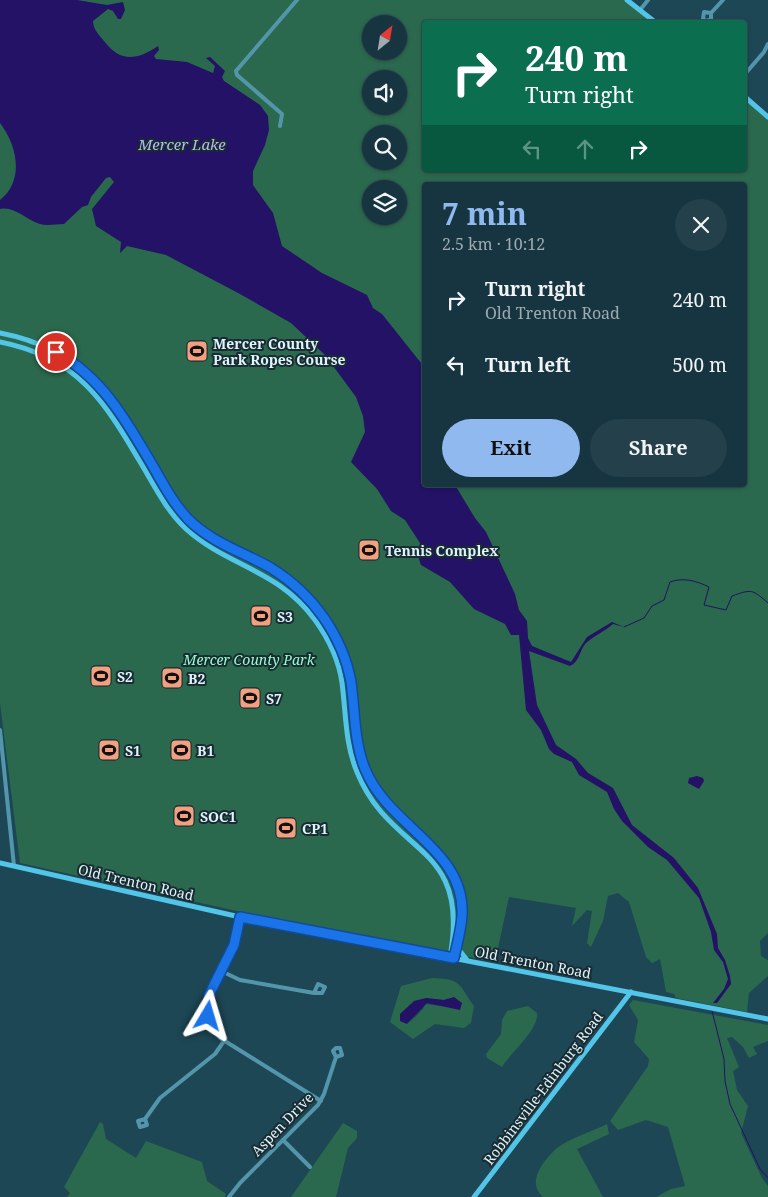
<!DOCTYPE html>
<html lang="en">
<head>
<meta charset="utf-8">
<style>
	body { margin:0; font-family:"Noto Serif",serif; background:#23404b; color:#f1f3f6; height:100vh; display:flex; flex-direction:column; font-size:19px; white-space:nowrap }
	* { box-sizing:border-box; margin:0 }
	p { font-size:16px; color:#9eabb1 }
	.icon { flex:none; width:28px; height:28px; fill:none; stroke:currentColor; stroke-width:2; stroke-linecap:round; stroke-linejoin:round }
	.map { position:relative; flex:1; overflow:hidden }
	.sheet { position:absolute; left:422px; top:182px; width:325px; height:305px; display:flex; flex-direction:column; background:#163540; border-radius:5px; box-shadow:0 1px 4px #0004,0 0 0 1px #355059 }
	.sheet>* { flex:none }
	.banner { position:absolute; left:422px; top:20px; width:325px; height:152px; border-radius:5px; box-shadow:0 1px 4px #0004,0 0 0 1px #355059; background:#0b6e4f; color:#fff; overflow:hidden }
	.needle { width:32px; rotate:30deg }
	.buttons { position:absolute; left:362px; top:15px; display:grid; gap:10px }
	.buttons a { display:grid; place-items:center; width:45px; height:45px; border-radius:50%; background:#163540; box-shadow:0 1px 4px #0004,0 0 0 1px #355059; font-size:25px }
	.pin { position:absolute; display:grid; place-items:center; width:42px; height:42px; color:#fff; margin:-21px; border:2px solid #fff; border-radius:50%; box-shadow:0 1px 5px #0007 }
	.me { position:absolute; width:55px; margin:-28px; rotate:7deg; stroke-linejoin:round; filter:drop-shadow(0 0 4px #0008) }
	.turn { display:flex; align-items:center; gap:18px; height:105px; padding:0 20px; font-size:22px }
	.turn .icon { width:65px; height:65px; stroke-width:2.5 }
	.turn b { display:block; font-size:35px; line-height:42px }
	.lanes { display:flex; align-items:center; height:48px; padding:0 20px; background:#0003; justify-content:center; gap:25px; direction:ltr }
	.lanes .off { opacity:.35 }
	.round { display:grid; place-items:center; flex:none; width:52px; height:52px; border-radius:26px; background:#23404b }
	.summary { display:flex; align-items:center; justify-content:space-between; height:85px; padding:0 20px }
	h1 { font-size:30px; font-weight:700; line-height:38px; color:#90b9f0 }
	.button { display:flex; gap:10px; margin-top:auto; padding:10px 20px }
	.button a { flex:1; height:58px; border-radius:30px; background:#90b9f0; color:#111; font-size:20px; font-weight:700; line-height:58px; text-align:center }
	.button a+a { background:#23404b; color:#f1f3f6 }
	ul { padding:0; list-style:none }
	li { display:flex; align-items:center; gap:15px; height:65px; padding:0 20px }
	li div { flex:1 }
	li b { display:block; font-size:19px }
	li em { font-style:normal }
	.map>svg:first-child { display:block }
	.green { fill:#2a694d; fill-rule:evenodd }
	.water { fill:#231265 }
	.lines { fill:none; stroke-linecap:round; stroke-linejoin:round }
	.stream { stroke:#231265; stroke-width:1 }
	.street { stroke:#5396ac; stroke-width:4 }
	.secondary { stroke:#52c5e9; stroke-width:5 }
	.route-casing { stroke:#114b97; stroke-width:12 }
	.route { stroke:#1a73e8; stroke-width:9 }
	.labels { text-anchor:middle; dominant-baseline:central; stroke-width:4; stroke-linejoin:round; paint-order:stroke }
	.poi-label { font-size:14px; font-weight:bold; fill:#ddf4fc; stroke:#192b31; text-anchor:start }
	.park-label { font-size:14px; font-style:italic; fill:#95fccb; stroke:#192b31 }
	.street-label { font-size:14px; fill:#ddf4fc; stroke:#192b31 }
	.water-label { font-size:15px; font-style:italic; fill:#b7baf2; stroke:#192b31 }
</style>
</head>
<body>
<div class="map">
<svg width="768" height="1197" viewBox="0 0 768 1197">
	<rect width="100%" height="100%" fill="#1d4755"/>
	<g class="green">
		<path d="M0,0H624L652,22H425V170H745V100L768,119V933L760,941L761,956L768,960V976L749,993L747,1012L676,998L674,994L666,992L660,959L652,963L646,957L629,902L618,893L608,896L603,921L591,947L587,943L592,911L587,910L572,926L576,908L509,897L495,962L286,922L20,863L0,703ZM371,24H399V51H371ZM371,79H399V106H371ZM371,134H399V161H371ZM425,185H745V485H425ZM371,189H399V216H371Z"/>
		<path d="M432,978C461,979 458,983 474,1006L471,1023L464,1028L435,1024L413,1039L390,1022L401,986ZM426,998L444,1000L449,998L441,1006L425,1004L423,1009L410,1022Z"/>
		<polygon points="633,1000 768,1025 768,1041 753,1047 757,1054 749,1058 743,1047 732,1037 727,1038 739,1067 733,1071 737,1090 748,1106 741,1133 762,1178 768,1186 768,1197 656,1197 671,1189 685,1186 668,1127 646,1120 618,1130 610,1121 648,1066 649,1059 634,1042 638,1020 629,1005"/>
		<path d="M528,1006L537,1013C539,1030 511,1052 502,1067L487,1058L486,1054L501,1034L502,1020L507,1011Z"/>
		<polygon points="100,1122 103,1124 106,1139 136,1158 146,1141 202,1162 207,1181 226,1194 225,1197 67,1197 70,1193 64,1187"/>
		<polygon points="343,1123 357,1131 357,1138 348,1148 336,1197 291,1197"/>
		<path d="M607,1124L609,1134L577,1149L603,1197H543C526,1182 543,1161 557,1148C568,1139 593,1131 607,1124Z"/>
	</g>
	<g class="water">
		<path d="M0,0H77L107,5L123,2L125,10L121,19H118L113,11L108,9L93,21C93,29 99,35 104,41C120,62 136,61 158,46L159,50L154,56L156,59L187,62L213,73L215,66L206,58L210,57L225,71L222,77L224,81L260,105L268,116L269,130L265,145L253,171V185L273,213L282,246L322,273L367,295L373,308L382,314L425,368V485H455L475,518L486,532L515,594L519,610L527,621L528,638L532,646L571,662L587,637L612,622L624,627L613,624C605,631 594,636 586,643C579,651 580,661 570,666L529,651L537,705L556,745L576,759L588,773L613,788L632,825L674,858L698,888L717,934L718,948L725,960L730,976L731,984L717,1003H713L724,989L728,979L723,962L714,950L711,932L699,898L667,860L648,847L622,821L614,809L607,792L579,775L572,762L554,754L549,749L541,730L526,710L519,635H511L505,624L474,609L450,582L421,565L418,556L420,543L405,520L391,511L377,489L351,462L365,432L363,416L356,397L325,355L291,323L240,294L166,255L127,246L120,253L121,242L96,226L92,209L114,182L110,177L106,178L91,197L88,205L82,207L64,224C56,224 47,226 40,224C26,220 15,206 0,209V200C25,180 17,145 0,123Z"/>
		<polygon points="697,776 703,778 704,781 699,789 688,783 689,778"/>
		<polygon points="454,997 462,1003 460,1010 427,1003 407,1024 400,1021 400,1014 414,1001 426,998 444,1000"/>
	</g>
	<g class="lines">
		<g class="stream">
			<path d="M624,627L644,618L652,606L664,600L670,582C683,577 697,581 709,587L704,605L726,610L732,596C752,589 752,589 768,603"/>
			<polyline points="712,1011 724,1059 725,1081 730,1104 760,1169 768,1178"/>
		</g>
		<g class="street">
			<polyline points="640,10 648,0"/>
			<polyline points="711,13 704,12 703,19 706,21 711,19 711,13 723,0"/>
			<polyline points="745,74 764,52 768,44"/>
			<polyline points="280,126 282,114 237,75 236,71 297,0"/>
			<polyline points="0,730 14,866"/>
			<polyline points="240,917 234,945 208,1000 209,1021 220,1038 321,1101"/>
			<polyline points="221,971 240,980 314,993 322,993 325,987 318,984 314,993"/>
			<polyline points="145,1119 147,1125 140,1127 138,1121 145,1119 160,1098 215,1054 224,1041"/>
			<polyline points="283,1140 310,1167"/>
			<polyline points="229,1197 240,1183 318,1105 324,1094 336,1057 333,1051 336,1048 340,1048 342,1055 336,1057"/>
		</g>
		<g class="secondary">
			<polyline points="627,0 655,22"/>
			<polyline points="745,97 768,117"/>
			<path d="M0,333C83,349 112,396 151,463C163,484 173,505 191,521C213,543 243,553 269,567C291,579 310,598 324,618C337,637 347,660 351,683C355,715 354,747 368,777C392,827 460,849 462,909C463,925 457,942 454,958"/>
			<path d="M0,342C82,358 107,406 146,472C158,493 169,513 186,529C228,567 278,569 315,620C328,638 339,661 342,683C346,713 345,744 357,772C391,857 471,841 450,957"/>
			<polyline points="0,863 240,917 768,1019"/>
			<polyline points="456,946 467,960"/>
			<polyline points="474,1197 631,992"/>
		</g>
	</g>
	<g class="lines">
		<g class="route-casing">
			<path id="route" d="M56,352C104,379 127,422 154,468C164,486 174,504 188,519C212,543 243,552 271,568C292,581 310,598 324,618C337,637 347,660 351,682C355,711 354,742 365,769C389,828 466,849 462,916C461,930 457,944 454,958L240,917L234,945L209,995L208,1016"/>
		</g>
		<use href="#route" class="route"/>
	</g>
	<defs>
		<g id="stadium-square" transform="scale(1.125)"><rect x="-9" y="-9" width="18" height="18" rx="4" fill="#f2a080" stroke="#192b31"/><path d="M0-5a6.5 5 0 1 0 0 10a6.5 5 0 1 0 0-10ZM-3.5-1.8h7v3.6h-7Z" fill="#111"/></g>
	</defs>
	<g fill-rule="evenodd">
		<use href="#stadium-square" x="197" y="351"/>
		<use href="#stadium-square" x="369" y="550"/>
		<use href="#stadium-square" x="261" y="616"/>
		<use href="#stadium-square" x="101" y="676"/>
		<use href="#stadium-square" x="172" y="678"/>
		<use href="#stadium-square" x="250" y="698"/>
		<use href="#stadium-square" x="109" y="750"/>
		<use href="#stadium-square" x="181" y="750"/>
		<use href="#stadium-square" x="184" y="816"/>
		<use href="#stadium-square" x="286" y="828"/>
	</g>
	<g class="labels">
		<g class="poi-label">
			<text x="213" y="343">Mercer County<tspan x="213" dy="16">Park Ropes Course</tspan></text>
			<text x="385" y="550">Tennis Complex</text>
			<text x="277" y="616">S3</text>
			<text x="117" y="676">S2</text>
			<text x="188" y="678">B2</text>
			<text x="266" y="698">S7</text>
			<text x="125" y="750">S1</text>
			<text x="197" y="750">B1</text>
			<text x="200" y="816">SOC1</text>
			<text x="302" y="828">CP1</text>
		</g>
		<g class="park-label">
			<text x="249" y="659">Mercer County Park</text>
		</g>
		<g class="street-label">
			<text transform="translate(136 882) rotate(13)">Old Trenton Road</text>
			<text transform="translate(533 962) rotate(11)">Old Trenton Road</text>
			<text transform="translate(543 1088) rotate(-53)">Robbinsville-Edinburg Road</text>
			<text transform="translate(282 1124) rotate(-46)">Aspen Drive</text>
		</g>
		<g class="water-label">
			<text x="182" y="144">Mercer Lake</text>
		</g>
	</g>
</svg>
<div class="buttons">
<a><svg class="needle" viewBox="-14 -14 28 28"><path d="M0-13l5 13h-10z" fill="#e53935"/><path d="M0 13l5-13h-10z" fill="#9eabb1"/></svg></a>
<a><svg class="icon" aria-label="sound" viewBox="0 0 24 24"><path d="M4 9h4l5-4v14l-5-4H4zM17 9q2 3 0 6"/></svg></a>
<a><svg class="icon" aria-label="search" viewBox="0 0 24 24"><circle cx="10" cy="10" r="6"/><path d="M15 15l6 6"/></svg></a>
<a><svg class="icon" aria-label="layers" viewBox="0 0 24 24"><path d="M12 4l9 5-9 5-9-5zM3 14l9 5 9-5"/></svg></a>
</div>
<div class="pin" style="left:56px;top:352px;background:#d93025"><svg class="icon" aria-label="arrive" viewBox="0 0 24 24"><path d="M6 21V4h12l-3 4 3 4H6"/></svg></div>
<svg class="me" style="left:208px;top:1016px" viewBox="-20 -20 40 40"><path d="M0-17L14 15 0 8-14 15z" fill="#1a73e8" stroke="#fff" stroke-width="4"/></svg>
<div class="banner">
<div class="turn"><svg class="icon" aria-label="right" viewBox="0 0 24 24"><path d="M7 20v-9h11M14 6l5 5-5 5"/></svg><div><b>240 m</b>Turn right</div></div>
<div class="lanes"><svg class="icon off" aria-label="left" viewBox="0 0 24 24"><path d="M17 20v-9H6M10 6l-5 5 5 5"/></svg><svg class="icon off" aria-label="ahead" viewBox="0 0 24 24"><path d="M12 20V5M6 11l6-6 6 6"/></svg><svg class="icon" aria-label="right" viewBox="0 0 24 24"><path d="M7 20v-9h11M14 6l5 5-5 5"/></svg></div>
</div>
<section class="sheet">
<div class="summary"><div><h1>7 min</h1><p>2.5 km · 10:12</p></div><a class="round"><svg class="icon" aria-label="close" viewBox="0 0 24 24"><path d="M6 6l12 12M18 6L6 18"/></svg></a></div>
<ul>
<li><svg class="icon" aria-label="right" viewBox="0 0 24 24"><path d="M7 20v-9h11M14 6l5 5-5 5"/></svg><div><b>Turn right</b><p>Old Trenton Road</p></div><em>240 m</em></li>
<li><svg class="icon" aria-label="left" viewBox="0 0 24 24"><path d="M17 20v-9H6M10 6l-5 5 5 5"/></svg><div><b>Turn left</b></div><em>500 m</em></li>
</ul>
<div class="button"><a>Exit</a><a>Share</a></div>
</section>
</div>
</body>
</html>
